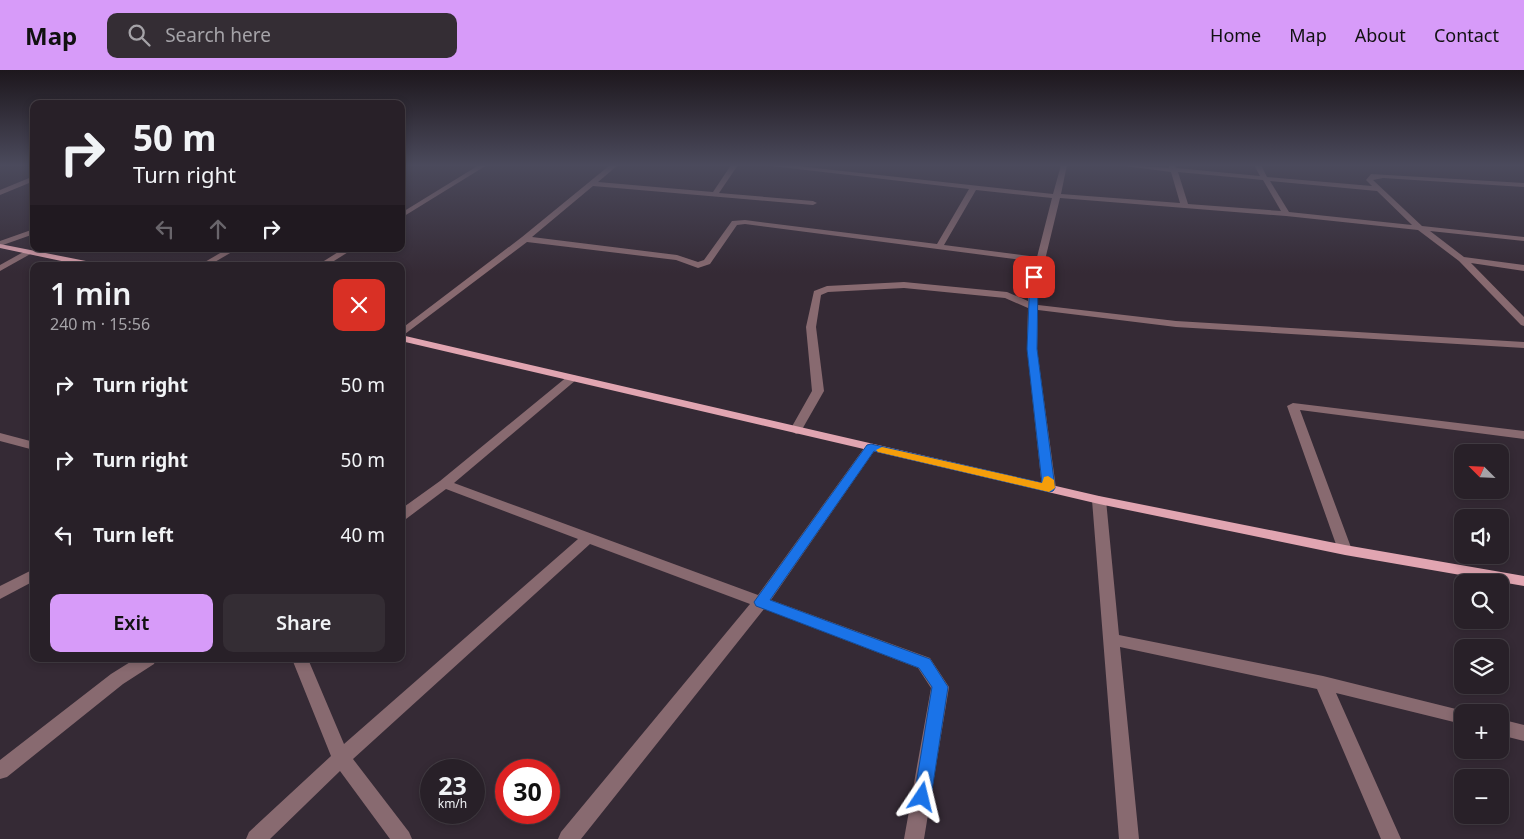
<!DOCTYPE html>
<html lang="en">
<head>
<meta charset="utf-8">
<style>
	body { margin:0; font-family:"Noto Sans",sans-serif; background:#342d34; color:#f1f3f6; height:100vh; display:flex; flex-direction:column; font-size:19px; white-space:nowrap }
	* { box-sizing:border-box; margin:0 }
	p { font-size:16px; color:#a5a3a8 }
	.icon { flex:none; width:28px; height:28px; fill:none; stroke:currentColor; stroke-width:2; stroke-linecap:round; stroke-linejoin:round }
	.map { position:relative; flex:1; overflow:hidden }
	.side { position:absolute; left:30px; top:192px; width:375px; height:400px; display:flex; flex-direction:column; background:#282028; border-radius:10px; box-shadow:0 2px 8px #0003,0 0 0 1px #443e45 }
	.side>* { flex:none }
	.top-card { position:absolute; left:30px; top:30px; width:375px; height:152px; border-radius:10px; box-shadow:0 2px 8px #0003,0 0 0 1px #443e45; background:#282028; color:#f1f3f6; overflow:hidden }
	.needle { width:32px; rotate:294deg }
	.buttons { position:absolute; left:1454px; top:374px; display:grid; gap:10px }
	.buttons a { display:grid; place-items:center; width:55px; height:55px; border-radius:10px; background:#282028; box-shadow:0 2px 8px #0003,0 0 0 1px #443e45; font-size:25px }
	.speed { position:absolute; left:420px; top:689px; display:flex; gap:10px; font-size:25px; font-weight:700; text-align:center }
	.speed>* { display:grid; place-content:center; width:65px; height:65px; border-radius:50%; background:#282028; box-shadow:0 2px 8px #0003,0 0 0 1px #443e45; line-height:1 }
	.speed small { font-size:12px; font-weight:400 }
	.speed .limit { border:8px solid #d22; background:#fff; color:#111 }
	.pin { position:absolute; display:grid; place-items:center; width:42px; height:42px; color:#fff; margin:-21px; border-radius:10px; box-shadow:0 2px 8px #0006 }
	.me { position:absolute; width:55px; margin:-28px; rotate:10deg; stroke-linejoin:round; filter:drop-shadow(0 0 4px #0008) }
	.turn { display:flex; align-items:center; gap:18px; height:105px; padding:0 20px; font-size:22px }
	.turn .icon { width:65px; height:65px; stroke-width:2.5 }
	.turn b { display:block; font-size:35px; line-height:42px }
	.lanes { display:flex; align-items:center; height:48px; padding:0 20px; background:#0003; justify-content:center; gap:25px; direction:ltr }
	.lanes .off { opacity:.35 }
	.round { display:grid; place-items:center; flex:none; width:52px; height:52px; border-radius:10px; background:#342d34 }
	.head { display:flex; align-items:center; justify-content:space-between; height:85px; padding:0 20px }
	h1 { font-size:30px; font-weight:600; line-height:38px }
	.button { display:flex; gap:10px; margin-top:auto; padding:10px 20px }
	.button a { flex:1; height:58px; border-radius:10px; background:#d79bf9; color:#111; font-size:20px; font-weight:600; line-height:58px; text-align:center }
	.button a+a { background:#342d34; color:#f1f3f6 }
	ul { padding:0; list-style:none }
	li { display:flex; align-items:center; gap:15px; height:75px; padding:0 20px }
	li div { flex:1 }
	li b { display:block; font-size:19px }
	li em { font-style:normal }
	header { display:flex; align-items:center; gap:30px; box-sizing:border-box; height:70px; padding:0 25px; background:#d79bf9; color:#111 }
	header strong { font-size:24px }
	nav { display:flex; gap:28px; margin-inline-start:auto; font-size:18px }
	.search { width:350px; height:45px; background:#342d34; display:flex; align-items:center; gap:12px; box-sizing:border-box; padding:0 18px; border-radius:10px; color:#a5a3a8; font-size:19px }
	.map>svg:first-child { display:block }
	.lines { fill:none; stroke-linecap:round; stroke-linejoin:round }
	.minor { fill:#886a70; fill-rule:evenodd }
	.major { fill:#e1a5b1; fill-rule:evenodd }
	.route { fill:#1a73e8; stroke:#114b97 }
	.slow { fill:#f59e0b }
</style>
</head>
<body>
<header>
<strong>Map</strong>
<div class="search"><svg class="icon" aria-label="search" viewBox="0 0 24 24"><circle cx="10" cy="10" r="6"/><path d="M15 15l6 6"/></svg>Search here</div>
<nav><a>Home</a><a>Map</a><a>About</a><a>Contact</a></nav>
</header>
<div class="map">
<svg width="1524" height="769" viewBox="0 0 1524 769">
	<rect width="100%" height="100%" fill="#352a35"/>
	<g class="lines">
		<g class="minor">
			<polygon points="479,95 487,95 401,148 401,143"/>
			<path d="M610,95H618L598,112L713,122L731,95H738L719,123L813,131L817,133L813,135L593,116L532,167L677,185L698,192L704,190L732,151L745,150L937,174L969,119L763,95H788L1053,124L1061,95H1067L1061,124L1180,133L1171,102L1117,95L1169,98V95H1175L1176,98L1260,106L1254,95H1261L1267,107L1372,116L1366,110L1371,104L1524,113V117L1383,108L1373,110L1422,156L1524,167V171L1430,161L1464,187L1524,195V201L1471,193L1524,247V256L1521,255L1459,191L1418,160L1286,146L1060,128L1045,190L1038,193V235L1176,251L1524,272V278L1176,257L1038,240L1037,279L1056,418L1049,422L1042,418L1027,279L1028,238L1005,228L904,218L828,222L821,225L816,257L824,321L800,363L796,364L790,360L812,321L806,257L814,221L827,216L904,212L1007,222L1028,231L1030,191L745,154L737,155L710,194L698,198L676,190L527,172L401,267V259L522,167ZM1178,102L1263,110L1281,141L1188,134ZM1270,111L1377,121L1412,155L1289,142ZM976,120L1052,128L1037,187L944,175Z"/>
			<polygon points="34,106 34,111 0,125 0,120"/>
			<polygon points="34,159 34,164 0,176 0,171"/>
			<polygon points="227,179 237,179 208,196 198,196"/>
			<polygon points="343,179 353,179 326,196 316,196"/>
			<polygon points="27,180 34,182 0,201 0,195"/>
			<polygon points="572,305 576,306 577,308 576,310 454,413 758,525 867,374 875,374 877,377 771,530 930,588 949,617 924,769 904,769 931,618 918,598 764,539 581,769 558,769 561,762 750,534 590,474 353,689 409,762 412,769 390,769 340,701 270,769 246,769 249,762 331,686 292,589 308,589 344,674 578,469 446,419 406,449 401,450 401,439 440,411 568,306"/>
			<polygon points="1293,333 1524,361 1524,369 1300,340 1352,480 1350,483 1340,483 1338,480 1287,336"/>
			<polygon points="0,363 34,372 34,380 0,371"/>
			<polygon points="1099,426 1106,430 1119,565 1323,606 1468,642 1462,642 1462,654 1336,623 1401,769 1381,769 1317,619 1120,577 1139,769 1119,769 1092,430"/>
			<polygon points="34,499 34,511 0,529 0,516"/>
			<polygon points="135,589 156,589 154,594 123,614 7,707 0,709 0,690 111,604"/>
			<polygon points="1500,649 1524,655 1524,671 1500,665"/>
		</g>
		<g class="major">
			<polygon points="0,174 96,193 100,196 85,196 0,178"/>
			<polygon points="401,265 1099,426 1345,475 1524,506 1524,516 1345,485 1099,434 401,271"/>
		</g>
	</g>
	<linearGradient id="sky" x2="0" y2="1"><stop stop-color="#1d171d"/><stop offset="0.47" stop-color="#4b4a5c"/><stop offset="1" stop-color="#4b4a5c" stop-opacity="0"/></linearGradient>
	<rect width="1524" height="203" fill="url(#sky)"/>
	<polygon class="route" points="1034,205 1038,207 1037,279 1055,418 1053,421 1049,422 874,381 770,530 930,589 948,617 931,727 929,732 922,735 916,732 914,727 932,617 919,598 756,536 754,532 867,375 871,374 1042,413 1027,279 1030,207"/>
	<polygon class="slow" points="882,377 1042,413 1044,407 1048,406 1054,410 1055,418 1049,422 878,382 876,380"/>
</svg>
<div class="buttons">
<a><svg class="needle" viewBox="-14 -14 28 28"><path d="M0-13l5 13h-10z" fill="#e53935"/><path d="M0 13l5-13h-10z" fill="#a5a3a8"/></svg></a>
<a><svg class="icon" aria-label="sound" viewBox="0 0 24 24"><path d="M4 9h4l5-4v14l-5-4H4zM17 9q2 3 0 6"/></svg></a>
<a><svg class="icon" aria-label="search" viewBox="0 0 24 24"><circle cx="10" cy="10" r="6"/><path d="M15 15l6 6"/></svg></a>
<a><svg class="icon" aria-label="layers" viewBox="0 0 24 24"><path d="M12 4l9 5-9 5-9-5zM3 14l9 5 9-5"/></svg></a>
<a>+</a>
<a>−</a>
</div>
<div class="speed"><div>23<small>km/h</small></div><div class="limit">30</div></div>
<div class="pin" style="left:1034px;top:207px;background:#d93025"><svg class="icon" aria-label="arrive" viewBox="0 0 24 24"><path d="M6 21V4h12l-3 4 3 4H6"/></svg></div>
<svg class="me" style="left:922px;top:727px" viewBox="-20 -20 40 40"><path d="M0-17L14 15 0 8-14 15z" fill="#1a73e8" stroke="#fff" stroke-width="4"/></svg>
<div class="top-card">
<div class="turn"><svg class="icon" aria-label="right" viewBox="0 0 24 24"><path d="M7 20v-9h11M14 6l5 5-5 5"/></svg><div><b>50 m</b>Turn right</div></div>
<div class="lanes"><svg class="icon off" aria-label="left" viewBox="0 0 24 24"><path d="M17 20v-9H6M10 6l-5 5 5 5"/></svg><svg class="icon off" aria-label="ahead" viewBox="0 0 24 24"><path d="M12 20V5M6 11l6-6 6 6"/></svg><svg class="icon" aria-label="right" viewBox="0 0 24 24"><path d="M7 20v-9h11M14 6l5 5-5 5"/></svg></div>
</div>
<section class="side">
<div class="head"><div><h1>1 min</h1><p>240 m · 15:56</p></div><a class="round" style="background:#d93025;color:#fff"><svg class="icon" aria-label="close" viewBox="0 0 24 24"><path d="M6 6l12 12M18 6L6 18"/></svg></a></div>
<ul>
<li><svg class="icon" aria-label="right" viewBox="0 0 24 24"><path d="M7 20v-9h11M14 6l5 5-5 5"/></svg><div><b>Turn right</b></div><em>50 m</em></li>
<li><svg class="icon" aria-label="right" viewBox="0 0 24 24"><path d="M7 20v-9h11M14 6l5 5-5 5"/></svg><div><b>Turn right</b></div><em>50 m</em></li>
<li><svg class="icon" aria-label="left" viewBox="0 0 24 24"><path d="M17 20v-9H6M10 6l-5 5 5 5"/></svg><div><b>Turn left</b></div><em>40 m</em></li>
</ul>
<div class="button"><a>Exit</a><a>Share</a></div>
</section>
</div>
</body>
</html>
